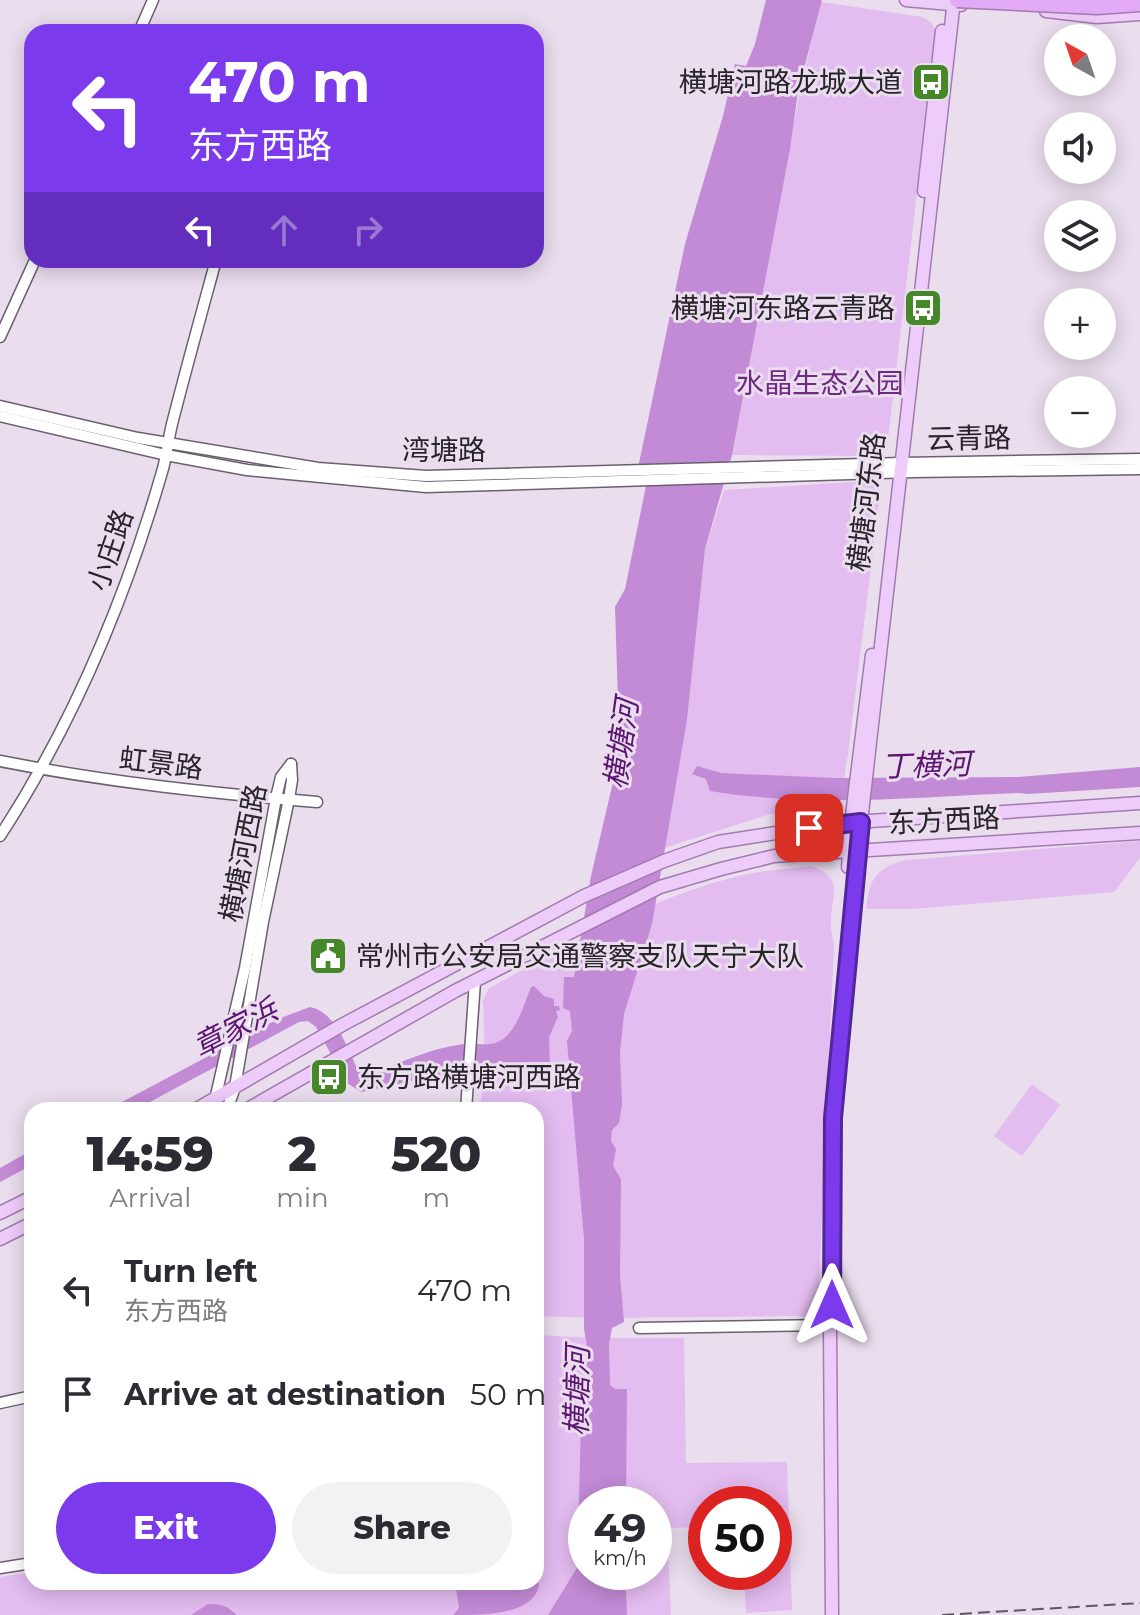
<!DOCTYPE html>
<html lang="en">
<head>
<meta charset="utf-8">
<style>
	body { margin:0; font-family:Montserrat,"Noto Sans SC",sans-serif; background:#f2f2f3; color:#2b2b33; height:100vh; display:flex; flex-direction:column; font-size:30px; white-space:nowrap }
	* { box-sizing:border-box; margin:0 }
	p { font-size:26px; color:#7c7c81 }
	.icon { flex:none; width:44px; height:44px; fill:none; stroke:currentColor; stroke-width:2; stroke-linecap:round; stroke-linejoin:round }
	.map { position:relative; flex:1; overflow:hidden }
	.drawer { position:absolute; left:24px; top:1102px; width:520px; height:488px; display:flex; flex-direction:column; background:#fff; border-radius:24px; box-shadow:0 4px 20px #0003 }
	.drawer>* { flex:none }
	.guide { position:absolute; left:24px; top:24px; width:520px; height:244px; border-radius:24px; box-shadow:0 4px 20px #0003; background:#7c3aed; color:#fff; overflow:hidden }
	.needle { width:52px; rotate:320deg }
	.tools { position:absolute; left:1044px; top:24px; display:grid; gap:16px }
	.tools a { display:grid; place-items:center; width:72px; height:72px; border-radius:50%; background:#fff; box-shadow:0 4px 20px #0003; font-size:40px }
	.speed { position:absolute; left:568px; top:1486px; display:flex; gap:16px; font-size:40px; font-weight:700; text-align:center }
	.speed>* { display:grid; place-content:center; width:104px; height:104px; border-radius:50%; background:#fff; box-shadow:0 4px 20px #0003; line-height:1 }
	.speed small { font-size:20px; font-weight:400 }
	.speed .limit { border:12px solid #d22; background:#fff; color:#111 }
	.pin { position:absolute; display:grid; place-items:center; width:68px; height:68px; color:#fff; margin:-34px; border-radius:16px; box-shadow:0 4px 12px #0006 }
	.me { position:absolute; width:88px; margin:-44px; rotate:0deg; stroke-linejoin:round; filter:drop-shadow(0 0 6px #0008) }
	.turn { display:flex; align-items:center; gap:28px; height:168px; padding:0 32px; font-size:36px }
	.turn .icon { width:104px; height:104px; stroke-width:2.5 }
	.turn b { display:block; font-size:56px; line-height:68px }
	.lanes { display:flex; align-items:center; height:76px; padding:0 32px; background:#0003; justify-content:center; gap:40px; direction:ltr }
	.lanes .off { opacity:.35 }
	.eta { display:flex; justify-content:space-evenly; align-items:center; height:136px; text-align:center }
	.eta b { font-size:48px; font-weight:800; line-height:56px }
	.button { display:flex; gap:16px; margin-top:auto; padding:16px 32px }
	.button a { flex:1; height:92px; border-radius:48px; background:#7c3aed; color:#fff; font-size:32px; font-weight:800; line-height:92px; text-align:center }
	.button a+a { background:#f2f2f3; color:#2b2b33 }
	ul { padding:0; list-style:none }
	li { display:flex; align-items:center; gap:24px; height:104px; padding:0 32px }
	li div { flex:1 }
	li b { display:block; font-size:30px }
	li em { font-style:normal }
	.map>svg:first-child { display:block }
	.green { fill:#e3bcf0; fill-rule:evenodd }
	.water { fill:#c38ad6 }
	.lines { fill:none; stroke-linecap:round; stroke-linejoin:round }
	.minor-casing { stroke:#6b606f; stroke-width:13 }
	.major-casing { stroke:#a27baf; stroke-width:15 }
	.minor { stroke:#fff; stroke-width:10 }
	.major { stroke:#eeccfa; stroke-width:12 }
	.rail { stroke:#5e5760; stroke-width:2; stroke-dasharray:12 6; stroke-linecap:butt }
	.highway-bridge-casing { stroke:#a27baf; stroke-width:17; stroke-linecap:butt }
	.highway-bridge { stroke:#e3aaf6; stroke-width:14 }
	.route-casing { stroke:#51269a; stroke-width:20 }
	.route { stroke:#7c3aed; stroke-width:14 }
	.labels { text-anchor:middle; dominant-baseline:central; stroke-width:6; stroke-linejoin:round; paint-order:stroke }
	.poi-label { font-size:28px; fill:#29242a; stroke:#eaddee; text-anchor:end }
	.park-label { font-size:28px; fill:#6e2982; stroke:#eaddee }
	.street-label { font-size:28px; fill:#29242a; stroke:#eaddee }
	.water-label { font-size:30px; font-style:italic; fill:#5c1570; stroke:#eaddee }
</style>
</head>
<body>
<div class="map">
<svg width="1140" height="1615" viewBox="0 0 1140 1615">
	<rect width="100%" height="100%" fill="#eaddee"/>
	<g class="green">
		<path d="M821,2L923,17L932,23L936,33L887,447L877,456L732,455C762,304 783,151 821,2Z"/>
		<polygon points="870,481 880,493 848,754 843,785 838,794 828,803 767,815 664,848 687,720 705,549 724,490"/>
		<path d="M1140,841V858L1114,892L912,909H866C869,880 876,867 906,860Z"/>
		<path d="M811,866C848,879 829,897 831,926C831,932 833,939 834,946L818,1305L806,1316L594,1318L536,1316V1110H480L485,1061L483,1000L489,988C570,945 653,896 743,875C765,870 788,869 811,866Z"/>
		<polygon points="1032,1084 1060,1105 1022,1156 994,1136"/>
		<path d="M536,1335L594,1338H684L686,1463L787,1462L792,1610L746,1613L744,1572H774V1504H706V1527L667,1528L671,1615H237L230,1608L191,1615H0V1577L32,1572V1582H536ZM586,1504H654V1572H586Z"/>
	</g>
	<g class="water">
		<polygon points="766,0 822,0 798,91 790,149 732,455 705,549 687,720 652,924 624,1014 620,1053 622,1105 619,1123 612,1130 611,1141 616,1149 613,1166 621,1179 620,1275 624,1322 612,1328 609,1344 610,1385 615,1389 627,1389 626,1504 586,1504 586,1572 622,1572 626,1591 627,1615 548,1615 577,1568 582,1390 587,1347 584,1329 584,1239 567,1041 572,1031 570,1011 563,1008 564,977 574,977 591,876 617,765 618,701 615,607 625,589 647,481 639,463 685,244 723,116 735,64 746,66 755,44"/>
		<path d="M697,766L721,773L834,778L1018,777L1140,767V787L1028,794L1019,793C917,797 811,808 710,791L706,779L692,774Z"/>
		<path d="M534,986L544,996L554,999V1006H559L560,1010L556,1011L558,1017L549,1037L550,1070L490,1064L361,1092L347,1083L316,1027L308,1021L299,1022L135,1110H107L278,1019L310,1007C336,1012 347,1048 358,1070L369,1074C400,1063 431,1048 464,1044C473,1043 486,1046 495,1043C517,1035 523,1006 531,987Z"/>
		<polygon points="32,1150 32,1165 0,1182 0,1168"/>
		<path d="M537,1479L543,1483C546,1495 539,1498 537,1509C532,1529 550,1541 536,1562V1480Z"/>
		<path d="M536,1580L539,1584C535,1615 484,1615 453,1615L459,1608L456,1588L461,1582H536Z"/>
		<path d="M208,1604C221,1604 228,1606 237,1615H191Z"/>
	</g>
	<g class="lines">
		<g class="minor-casing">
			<g id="minor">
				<polyline points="139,32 153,0"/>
				<polyline points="0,337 35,260"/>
				<polyline points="0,406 138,438 318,468 426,476 902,463 1140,459"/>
				<polyline points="0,416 166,455 247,470 426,487 913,472 1140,469"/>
				<path d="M0,761C106,782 210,793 317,802"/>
				<path d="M0,836C73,724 125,600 162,472C167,456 168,440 172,424C186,369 201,315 216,260"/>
				<polyline points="218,1110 215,1100 245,968 276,798 281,777 291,764"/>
				<polyline points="227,1110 235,1087 263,922 289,799 292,780 291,764"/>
				<polyline points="466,1110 475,981"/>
				<polyline points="639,1328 830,1325"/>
				<polyline points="0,1403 32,1396"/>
				<polyline points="0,1568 32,1563"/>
			</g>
		</g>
		<g class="major-casing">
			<g id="major">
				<polyline points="906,0 961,5"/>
				<polyline points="1046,11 1097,17 1140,14"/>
				<polyline points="924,191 942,31"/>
				<polyline points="848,867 851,823 872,655"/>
				<polyline points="195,1110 342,1025 584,896 664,861 718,842 840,823 1140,803"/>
				<polyline points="246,1110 455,991 660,887 721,869 774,856 1140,833"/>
				<polyline points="0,1213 32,1197"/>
				<polyline points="0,1239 32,1223"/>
				<polyline points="832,1615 830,1325 833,1118 848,937 954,0"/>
			</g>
		</g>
		<use href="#minor" class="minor"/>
		<use href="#major" class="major"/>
		<polyline class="rail" points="942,1615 1140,1603"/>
		<g class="highway-bridge-casing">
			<polyline id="highway-bridge" points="957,0 1097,7 1140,4"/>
		</g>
		<use href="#highway-bridge" class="highway-bridge"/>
	</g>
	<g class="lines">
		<g class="route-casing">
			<polyline id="route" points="809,828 861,822 833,1118 832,1305"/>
		</g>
		<use href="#route" class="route"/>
	</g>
	<defs>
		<g id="bus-square" transform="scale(2)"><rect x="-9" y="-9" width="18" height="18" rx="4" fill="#468729" stroke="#eaddee"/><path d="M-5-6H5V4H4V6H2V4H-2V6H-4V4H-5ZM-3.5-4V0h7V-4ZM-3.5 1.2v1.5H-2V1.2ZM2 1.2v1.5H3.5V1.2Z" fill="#fff"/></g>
		<g id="civic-square" transform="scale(2)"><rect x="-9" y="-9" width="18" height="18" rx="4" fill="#468729" stroke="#eaddee"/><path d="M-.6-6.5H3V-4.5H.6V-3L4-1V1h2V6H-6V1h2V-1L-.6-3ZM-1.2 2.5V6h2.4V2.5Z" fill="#fff"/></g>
	</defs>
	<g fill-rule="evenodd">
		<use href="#bus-square" x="931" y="82"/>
		<use href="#bus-square" x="923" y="308"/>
		<use href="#civic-square" x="328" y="956"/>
		<use href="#bus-square" x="329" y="1077"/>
	</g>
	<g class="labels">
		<g class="poi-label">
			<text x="903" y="82">横塘河路龙城大道</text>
			<text x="895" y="308">横塘河东路云青路</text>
			<text x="356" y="956" text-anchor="start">常州市公安局交通警察支队天宁大队</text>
			<text x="357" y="1077" text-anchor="start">东方路横塘河西路</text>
		</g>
		<g class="park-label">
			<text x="820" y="383">水晶生态公园</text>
		</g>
		<g class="street-label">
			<text transform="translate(969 438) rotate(-1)">云青路</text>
			<text x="444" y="450">湾塘路</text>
			<text transform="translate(866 502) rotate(-83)">横塘河东路</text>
			<text transform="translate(110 550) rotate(-71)">小庄路</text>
			<text transform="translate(161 763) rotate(7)">虹景路</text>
			<text transform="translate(944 820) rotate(-3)">东方西路</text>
			<text transform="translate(243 853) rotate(-79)">横塘河西路</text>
		</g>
		<g class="water-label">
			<text transform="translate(621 744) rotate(-82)">横塘河</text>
			<text transform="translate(926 765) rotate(-2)">丁横河</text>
			<text transform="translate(235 1028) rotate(-27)">章家浜</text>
			<text transform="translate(577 1391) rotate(-89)">横塘河</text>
		</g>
	</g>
</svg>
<div class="tools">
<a><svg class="needle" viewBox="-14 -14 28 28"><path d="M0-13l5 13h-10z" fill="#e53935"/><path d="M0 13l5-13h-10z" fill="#7c7c81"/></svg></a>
<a><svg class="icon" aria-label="sound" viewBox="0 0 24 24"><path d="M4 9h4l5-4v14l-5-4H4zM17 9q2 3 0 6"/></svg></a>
<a><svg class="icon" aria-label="layers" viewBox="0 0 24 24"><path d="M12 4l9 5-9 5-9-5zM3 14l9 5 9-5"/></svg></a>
<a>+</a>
<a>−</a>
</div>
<div class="speed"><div>49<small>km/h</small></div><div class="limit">50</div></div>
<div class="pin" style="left:809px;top:828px;background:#d93025"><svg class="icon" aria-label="arrive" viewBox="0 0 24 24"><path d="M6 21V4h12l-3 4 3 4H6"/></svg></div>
<svg class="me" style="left:832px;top:1305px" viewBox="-20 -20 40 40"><path d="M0-17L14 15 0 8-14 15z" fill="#7c3aed" stroke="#fff" stroke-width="4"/></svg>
<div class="guide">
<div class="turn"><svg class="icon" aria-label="left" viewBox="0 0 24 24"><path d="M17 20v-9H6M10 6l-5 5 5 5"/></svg><div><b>470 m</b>东方西路</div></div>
<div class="lanes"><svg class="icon" aria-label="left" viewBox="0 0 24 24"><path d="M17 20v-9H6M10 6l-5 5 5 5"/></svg><svg class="icon off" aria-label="ahead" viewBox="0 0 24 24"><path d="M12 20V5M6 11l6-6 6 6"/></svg><svg class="icon off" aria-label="right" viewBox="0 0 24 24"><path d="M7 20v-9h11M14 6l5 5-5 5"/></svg></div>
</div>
<section class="drawer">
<div class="eta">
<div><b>14:59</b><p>Arrival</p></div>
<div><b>2</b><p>min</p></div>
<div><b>520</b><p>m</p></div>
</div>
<ul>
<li><svg class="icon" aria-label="left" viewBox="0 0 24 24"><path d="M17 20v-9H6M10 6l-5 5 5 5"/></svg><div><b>Turn left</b><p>东方西路</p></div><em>470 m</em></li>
<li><svg class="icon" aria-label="arrive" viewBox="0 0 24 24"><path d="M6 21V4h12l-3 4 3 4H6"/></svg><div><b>Arrive at destination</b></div><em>50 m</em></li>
</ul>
<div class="button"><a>Exit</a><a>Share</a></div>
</section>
</div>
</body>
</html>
